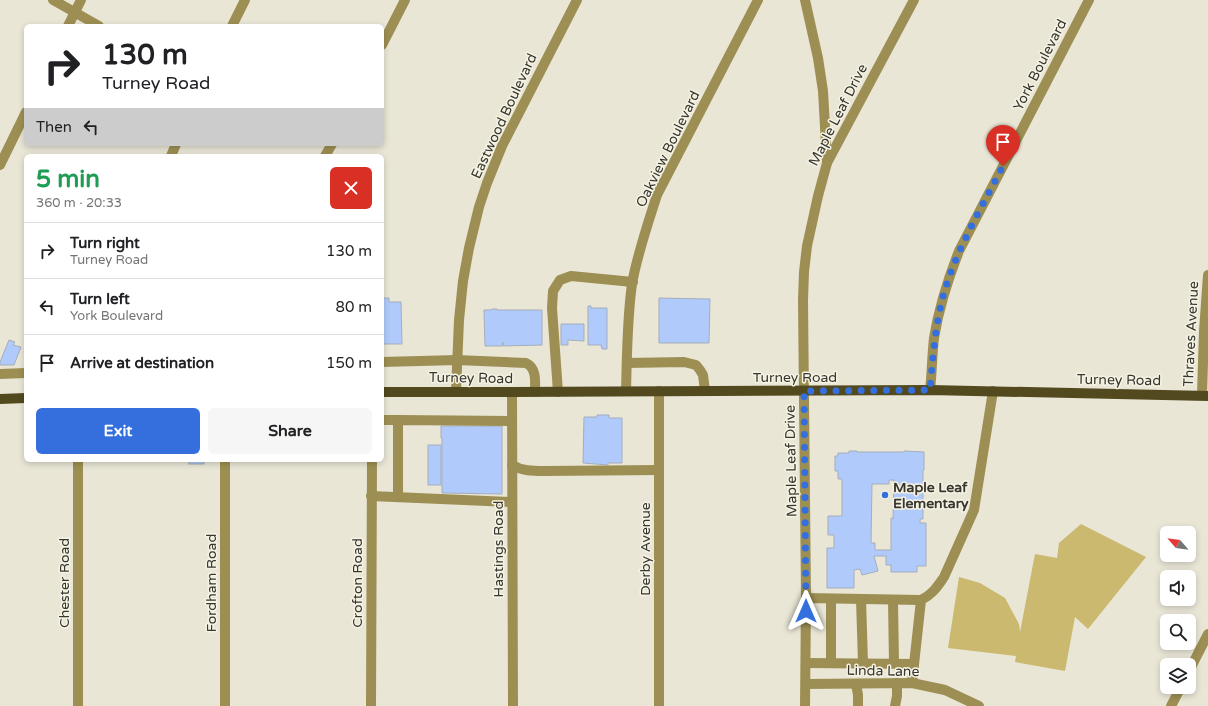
<!DOCTYPE html>
<html lang="en">
<head>
<meta charset="utf-8">
<style>
	body { margin:0; font-family:"Varela Round",sans-serif; background:#f6f6f6; color:#202124; height:100vh; display:flex; flex-direction:column; font-size:15px; white-space:nowrap }
	* { box-sizing:border-box; margin:0 }
	p { font-size:13px; color:#757577 }
	.icon { flex:none; width:22px; height:22px; fill:none; stroke:currentColor; stroke-width:2; stroke-linecap:round; stroke-linejoin:round }
	.map { position:relative; flex:1; overflow:hidden }
	.panel { position:absolute; left:24px; top:154px; width:360px; height:308px; display:flex; flex-direction:column; background:#fff; border-radius:6px; box-shadow:0 2px 6px #0003 }
	.panel>* { flex:none }
	.top-card { position:absolute; left:24px; top:24px; width:360px; height:122px; border-radius:6px; box-shadow:0 2px 6px #0003; background:#fff; color:#202124; overflow:hidden }
	.needle { width:26px; rotate:298deg }
	.tools { position:absolute; left:1160px; top:526px; display:grid; gap:8px }
	.tools a { display:grid; place-items:center; width:36px; height:36px; border-radius:6px; background:#fff; box-shadow:0 2px 6px #0003; font-size:20px }
	.pin { position:absolute; display:grid; place-items:center; width:34px; height:34px; color:#fff; margin:-41px -17px; border-radius:50% 50% 50% 0; rotate:-45deg; box-shadow:0 0 4px #0007 }
	.pin .icon { rotate:45deg }
	.me { position:absolute; width:44px; margin:-22px; rotate:0deg; stroke-linejoin:round; filter:drop-shadow(0 0 3px #0008) }
	.turn { display:flex; align-items:center; gap:14px; height:84px; padding:0 12px; font-size:18px }
	.turn .icon { width:52px; height:52px; stroke-width:2.5 }
	.turn b { display:block; font-size:28px; line-height:34px }
	.then { display:flex; align-items:center; height:38px; padding:0 12px; background:#0003; gap:8px; font-size:15px }
	.round { display:grid; place-items:center; flex:none; width:42px; height:42px; border-radius:6px; background:#f6f6f6 }
	.summary { display:flex; align-items:center; justify-content:space-between; height:68px; padding:0 12px }
	h1 { font-size:24px; font-weight:700; line-height:30px; color:#1e9e55 }
	.cta { display:flex; gap:8px; margin-top:auto; padding:8px 12px }
	.cta a { flex:1; height:46px; border-radius:6px; background:#356fde; color:#fff; font-size:16px; font-weight:700; line-height:46px; text-align:center }
	.cta a+a { background:#f6f6f6; color:#202124 }
	ul { padding:0; list-style:none }
	li { display:flex; align-items:center; gap:12px; height:56px; padding:0 12px; border-top:1px solid #e0e0e0 }
	li div { flex:1 }
	li b { display:block; font-size:15px }
	li em { font-style:normal }
	.map>svg:first-child { display:block }
	.green { fill:#cab96f }
	.building { fill:#b0cbfb; stroke:#a5adbb; fill-rule:evenodd }
	.lines { fill:none; stroke-linecap:round; stroke-linejoin:round }
	.minor { stroke:#9d8f53; stroke-width:10 }
	.major { stroke:#53491f; stroke-width:10 }
	.route { stroke:#356fde; stroke-width:7; stroke-dasharray:0 12.6 }
	.poi-dot { fill:#356fde; stroke:#f6f3e3; stroke-width:1.5 }
	.labels { text-anchor:middle; dominant-baseline:central; stroke-width:3; stroke-linejoin:round; paint-order:stroke }
	.street-label { font-size:14px; fill:#373630; stroke:#f6f3e3 }
	.poi-label { font-size:14px; font-weight:bold; fill:#373630; stroke:#f6f3e3; text-anchor:start }
</style>
</head>
<body>
<div class="map">
<svg width="1208" height="706" viewBox="0 0 1208 706">
	<rect width="100%" height="100%" fill="#e9e6d6"/>
	<polygon class="green" points="1081,524 1146,557 1088,629 1075,617 1065,671 1015,662 1016,656 948,648 959,577 980,583 1005,598 1019,624 1020,632 1035,554 1057,558 1059,543"/>
	<g class="building">
		<polygon points="382,298 389,298 389,302 401,302 402,344 382,344"/>
		<polygon points="659,298 710,299 709,343 659,343"/>
		<polygon points="588,306 591,306 591,308 607,308 607,349 602,349 601,345 588,345"/>
		<polygon points="492,309 497,309 497,310 542,310 542,345 503,346 503,342 502,346 485,346 484,310 491,310"/>
		<polygon points="561,324 584,324 584,341 568,340 568,345 561,345"/>
		<polygon points="9,340 15,342 13,345 21,347 14,365 0,365 0,362"/>
		<polygon points="597,415 609,415 609,418 622,418 622,463 608,463 608,465 583,463 584,417 597,417"/>
		<polygon points="441,426 502,426 502,494 442,493 442,438 441,438"/>
		<rect x="428" y="445" width="13" height="40"/>
		<path d="M849,451H857V452H904V451L924,452V470H923V519H920V523H926V566H917V572H891V565H886V556H874L878,571L862,575L860,569L854,570V588H827V548H834V535H828V516H842V479H838V471H835V456H838V453H849ZM889,480H894L893,519L891,518V550H875V543H871L872,484H889Z"/>
		<rect x="189" y="460" width="15" height="4"/>
	</g>
	<g class="lines">
		<g class="minor">
			<polyline points="53,0 99,26"/>
			<polyline points="805,0 818,58 823,91 827,163"/>
			<polyline points="68,26 81,0"/>
			<polyline points="232,26 245,0"/>
			<polyline points="382,45 405,0"/>
			<polyline points="171,156 176,144"/>
			<polyline points="325,156 332,144"/>
			<polyline points="0,165 26,112"/>
			<path d="M382,362L457,360L526,363C537,368 535,382 535,392"/>
			<polyline points="627,363 684,362 696,365 700,370 703,375 705,391"/>
			<polyline points="0,374 26,373"/>
			<path d="M930,390C932,373 932,355 934,338C939,307 948,279 959,251L1089,0"/>
			<polyline points="456,391 459,320 463,281 469,248 479,207 487,183 502,146 577,0"/>
			<path d="M626,391C627,356 627,319 632,284C637,255 648,223 657,195L758,0"/>
			<polyline points="512,392 513,706"/>
			<polyline points="558,392 552,308 553,291 560,280 571,276 633,282"/>
			<polyline points="1202,395 1204,331 1208,275"/>
			<polyline points="382,420 398,420"/>
			<polyline points="225,460 225,706"/>
			<path d="M512,465C522,471 533,471 544,471L659,470"/>
			<polyline points="371,496 512,502"/>
			<polyline points="398,497 398,420 512,421"/>
			<path d="M806,598L921,600C932,595 937,587 944,577L974,510L993,391"/>
			<polyline points="861,599 863,663"/>
			<polyline points="893,600 894,663"/>
			<polyline points="806,663 914,664"/>
			<polyline points="831,663 831,599"/>
			<polyline points="1189,671 1208,634"/>
			<polyline points="912,683 921,600"/>
			<polyline points="806,684 912,683 945,690 979,706"/>
			<polyline points="856,684 858,695 858,706"/>
			<polyline points="78,706 78,460"/>
			<polyline points="371,706 372,460"/>
			<polyline points="659,706 659,391"/>
			<polyline points="805,706 806,598 803,300 804,272 807,246 818,196 827,163 914,0"/>
			<polyline points="895,706 897,696 897,683"/>
			<polyline points="1171,706 1181,687"/>
		</g>
		<g class="major">
			<polyline points="382,392 512,392 930,390 1208,396"/>
			<polyline points="0,399 26,398"/>
		</g>
	</g>
	<g class="lines">
		<path class="route" d="M806,611L804,391L930,390C933,357 935,325 944,293C957,248 982,207 1003,166"/>
	</g>
	<circle class="poi-dot" cx="885" cy="495" r="4"/>
	<g class="labels">
		<g class="street-label">
			<text transform="translate(1040 65) rotate(-63)">York Boulevard</text>
			<text transform="translate(838 115) rotate(-63)">Maple Leaf Drive</text>
			<text transform="translate(504 116) rotate(-65)">Eastwood Boulevard</text>
			<text transform="translate(668 149) rotate(-64)">Oakview Boulevard</text>
			<text transform="translate(1191 334) rotate(-87)">Thraves Avenue</text>
			<text x="795" y="377">Turney Road</text>
			<text transform="translate(471 378) rotate(1)">Turney Road</text>
			<text transform="translate(1119 380) rotate(1)">Turney Road</text>
			<text transform="translate(791 461) rotate(-91)">Maple Leaf Drive</text>
			<text transform="translate(498 549) rotate(-90)">Hastings Road</text>
			<text transform="translate(645 549) rotate(-90)">Derby Avenue</text>
			<text transform="translate(64 583) rotate(-90)">Chester Road</text>
			<text transform="translate(211 583) rotate(-90)">Fordham Road</text>
			<text transform="translate(357 583) rotate(-90)">Crofton Road</text>
			<text transform="translate(883 671) rotate(1)">Linda Lane</text>
		</g>
		<g class="poi-label">
			<text x="893" y="487">Maple Leaf<tspan x="893" dy="16">Elementary</tspan></text>
		</g>
	</g>
</svg>
<div class="tools">
<a><svg class="needle" viewBox="-14 -14 28 28"><path d="M0-13l5 13h-10z" fill="#e53935"/><path d="M0 13l5-13h-10z" fill="#757577"/></svg></a>
<a><svg class="icon" aria-label="sound" viewBox="0 0 24 24"><path d="M4 9h4l5-4v14l-5-4H4zM17 9q2 3 0 6"/></svg></a>
<a><svg class="icon" aria-label="search" viewBox="0 0 24 24"><circle cx="10" cy="10" r="6"/><path d="M15 15l6 6"/></svg></a>
<a><svg class="icon" aria-label="layers" viewBox="0 0 24 24"><path d="M12 4l9 5-9 5-9-5zM3 14l9 5 9-5"/></svg></a>
</div>
<div class="pin" style="left:1003px;top:166px;background:#d93025"><svg class="icon" aria-label="arrive" viewBox="0 0 24 24"><path d="M6 21V4h12l-3 4 3 4H6"/></svg></div>
<svg class="me" style="left:806px;top:611px" viewBox="-20 -20 40 40"><path d="M0-17L14 15 0 8-14 15z" fill="#356fde" stroke="#fff" stroke-width="4"/></svg>
<div class="top-card">
<div class="turn"><svg class="icon" aria-label="right" viewBox="0 0 24 24"><path d="M7 20v-9h11M14 6l5 5-5 5"/></svg><div><b>130 m</b>Turney Road</div></div>
<div class="then">Then<svg class="icon" aria-label="left" viewBox="0 0 24 24"><path d="M17 20v-9H6M10 6l-5 5 5 5"/></svg></div>
</div>
<section class="panel">
<div class="summary"><div><h1>5 min</h1><p>360 m · 20:33</p></div><a class="round" style="background:#d93025;color:#fff"><svg class="icon" aria-label="close" viewBox="0 0 24 24"><path d="M6 6l12 12M18 6L6 18"/></svg></a></div>
<ul>
<li><svg class="icon" aria-label="right" viewBox="0 0 24 24"><path d="M7 20v-9h11M14 6l5 5-5 5"/></svg><div><b>Turn right</b><p>Turney Road</p></div><em>130 m</em></li>
<li><svg class="icon" aria-label="left" viewBox="0 0 24 24"><path d="M17 20v-9H6M10 6l-5 5 5 5"/></svg><div><b>Turn left</b><p>York Boulevard</p></div><em>80 m</em></li>
<li><svg class="icon" aria-label="arrive" viewBox="0 0 24 24"><path d="M6 21V4h12l-3 4 3 4H6"/></svg><div><b>Arrive at destination</b></div><em>150 m</em></li>
</ul>
<div class="cta"><a>Exit</a><a>Share</a></div>
</section>
</div>
</body>
</html>
